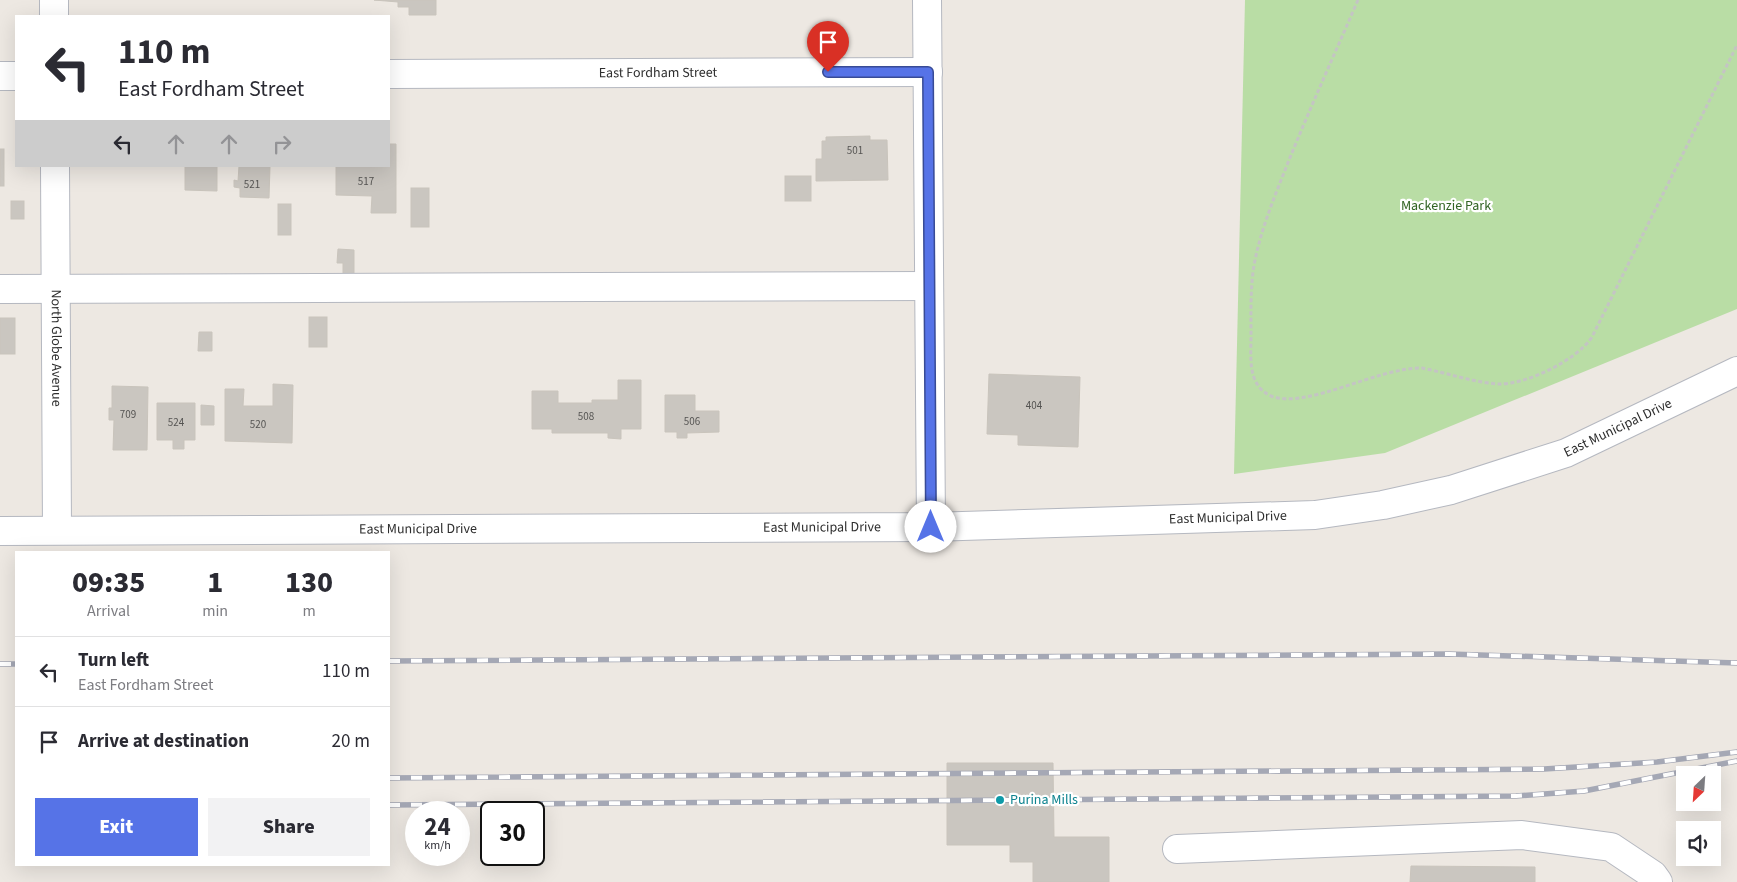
<!DOCTYPE html>
<html lang="en">
<head>
<meta charset="utf-8">
<style>
	body { margin:0; font-family:"Source Sans 3",sans-serif; background:#f2f2f3; color:#2b2b33; height:100vh; display:flex; flex-direction:column; font-size:19px; white-space:nowrap }
	* { box-sizing:border-box; margin:0 }
	p { font-size:16px; color:#7c7c81 }
	.icon { flex:none; width:28px; height:28px; fill:none; stroke:currentColor; stroke-width:2; stroke-linecap:round; stroke-linejoin:round }
	.map { position:relative; flex:1; overflow:hidden }
	.side { position:absolute; left:15px; top:551px; width:375px; height:315px; display:flex; flex-direction:column; background:#fff; border-radius:0px; box-shadow:0 5px 20px #0002 }
	.side>* { flex:none }
	.top-card { position:absolute; left:15px; top:15px; width:375px; height:152px; border-radius:0px; box-shadow:0 5px 20px #0002; background:#fff; color:#2b2b33; overflow:hidden }
	.needle { width:32px; rotate:205deg }
	.buttons { position:absolute; left:1676px; top:766px; display:grid; gap:10px }
	.buttons a { display:grid; place-items:center; width:45px; height:45px; border-radius:0px; background:#fff; box-shadow:0 5px 20px #0002; font-size:25px }
	.speed { position:absolute; left:405px; top:801px; display:flex; gap:10px; font-size:25px; font-weight:700; text-align:center }
	.speed>* { display:grid; place-content:center; width:65px; height:65px; border-radius:50%; background:#fff; box-shadow:0 5px 20px #0002; line-height:1 }
	.speed small { font-size:12px; font-weight:400 }
	.speed .limit { border:2px solid #111; border-radius:8px; background:#fff; color:#111 }
	.pin { position:absolute; display:grid; place-items:center; width:42px; height:42px; color:#fff; margin:-51px -21px; border-radius:50% 50% 50% 0; rotate:-45deg; box-shadow:0 0 5px #0007 }
	.pin .icon { rotate:45deg }
	.me { position:absolute; width:55px; margin:-28px; rotate:0deg; stroke-linejoin:round; filter:drop-shadow(0 0 4px #0008) }
	.turn { display:flex; align-items:center; gap:18px; height:105px; padding:0 20px; font-size:22px }
	.turn .icon { width:65px; height:65px; stroke-width:2.5 }
	.turn b { display:block; font-size:35px; line-height:42px }
	.lanes { display:flex; align-items:center; height:48px; padding:0 20px; background:#0003; justify-content:center; gap:25px; direction:ltr }
	.lanes .off { opacity:.35 }
	.eta { display:flex; justify-content:space-evenly; align-items:center; height:85px; text-align:center }
	.eta b { font-size:30px; font-weight:800; line-height:35px }
	.cta { display:flex; gap:10px; margin-top:auto; padding:10px 20px }
	.cta a { flex:1; height:58px; border-radius:0px; background:#5673e7; color:#fff; font-size:20px; font-weight:800; line-height:58px; text-align:center }
	.cta a+a { background:#f2f2f3; color:#2b2b33 }
	ul { padding:0; list-style:none }
	li { display:flex; align-items:center; gap:15px; height:70px; padding:0 20px; border-top:1px solid #e1e1e2 }
	li div { flex:1 }
	li b { display:block; font-size:19px }
	li em { font-style:normal }
	.map>svg:first-child { display:block }
	.green { fill:#b9dda5 }
	.building { fill:#cac6c0; stroke:#c9c4bc }
	.lines { fill:none; stroke-linecap:round; stroke-linejoin:round }
	.minor-casing { stroke:#b5b8c0; stroke-width:30 }
	.path { stroke:#c4c4c4; stroke-width:3; stroke-dasharray:4 2.5; stroke-linecap:butt }
	.minor { stroke:#fff; stroke-width:28 }
	.rail-casing { stroke:#a5a8b5; stroke-width:5.5 }
	.rail { stroke:#fff; stroke-width:4; stroke-dasharray:11; stroke-linecap:butt }
	.route-casing { stroke:#384b96; stroke-width:12 }
	.route { stroke:#5673e7; stroke-width:9 }
	.culture-dot { fill:#0f9aa8; stroke:#fff; stroke-width:2 }
	.labels { text-anchor:middle; dominant-baseline:central; stroke-width:4.5; stroke-linejoin:round; paint-order:stroke }
	.number-label { font-size:11px; fill:#555452 }
	.street-label { font-size:14px; fill:#2e2e2e; stroke:#fff }
	.park-label { font-size:14px; fill:#326424; stroke:#fff }
	.culture-label { font-size:14px; fill:#0d838f; stroke:#fff; text-anchor:start }
</style>
</head>
<body>
<div class="map">
<svg width="1737" height="882" viewBox="0 0 1737 882">
	<rect width="100%" height="100%" fill="#ede8e2"/>
	<polygon class="green" points="1245,0 1737,0 1737,309 1385,453 1234,474"/>
	<g class="building">
		<polygon points="374,0 436,0 436,15 409,15 409,7 398,7 398,2"/>
		<polygon points="870,136 870,140 887,140 888,180 816,181 816,159 822,159 822,141 826,141 826,137"/>
		<polygon points="389,144 396,144 396,213 371,213 372,196 336,195 336,166 389,166"/>
		<rect x="0" y="149" width="4" height="37"/>
		<polygon points="185,166 217,166 217,191 185,190"/>
		<polygon points="239,166 270,166 269,198 240,197 240,188 234,187 234,180 238,181"/>
		<rect x="785" y="176" width="26" height="25"/>
		<rect x="411" y="188" width="18" height="39"/>
		<rect x="11" y="201" width="13" height="18"/>
		<rect x="278" y="204" width="13" height="31"/>
		<polygon points="338,249 354,250 354,279 343,279 343,263 337,263"/>
		<rect x="309" y="317" width="18" height="30"/>
		<rect x="0" y="318" width="15" height="36"/>
		<polygon points="199,332 212,332 212,351 198,351"/>
		<polygon points="989,374 1080,377 1078,447 1018,445 1018,435 987,434"/>
		<polygon points="618,380 641,380 641,429 621,429 621,439 608,438 608,433 552,433 552,429 532,429 532,391 558,391 558,403 592,403 592,400 618,400"/>
		<polygon points="273,384 293,385 292,443 225,441 225,389 244,389 243,406 273,406"/>
		<polygon points="112,386 148,387 147,450 113,450 114,420 109,420 109,408 112,408"/>
		<polygon points="665,395 695,395 695,411 719,411 719,432 687,433 687,438 677,438 677,432 665,432"/>
		<polygon points="157,403 195,403 195,440 184,440 184,449 173,449 173,440 157,440"/>
		<polygon points="201,405 214,406 214,425 201,425"/>
		<polygon points="947,763 1053,763 1054,837 1109,837 1109,882 1033,882 1033,862 1010,862 1010,845 947,845"/>
		<polygon points="1411,866 1535,867 1535,882 1410,882"/>
	</g>
	<g class="lines">
		<g class="minor-casing">
			<g id="minor">
				<polyline points="54,0 54,16"/>
				<polyline points="927,0 931,527"/>
				<path id="s1" d="M389,74L928,72"/>
				<polyline points="0,76 16,76"/>
				<path id="s2" d="M55,166L57,530"/>
				<polyline points="0,289 929,286"/>
				<path id="s3" d="M0,531L931,527L1315,515L1383,505L1451,490L1566,453L1737,371"/>
				<polyline points="1177,849 1522,835 1611,847 1653,875 1658,882"/>
			</g>
		</g>
		<path class="path" d="M1358,0C1335,53 1311,106 1289,160C1276,193 1262,226 1255,260C1250,285 1251,311 1251,336C1251,358 1247,385 1271,396C1307,410 1378,367 1422,368C1447,373 1472,382 1498,384C1526,385 1577,360 1592,337L1737,45"/>
		<use href="#minor" class="minor"/>
		<g class="rail-casing">
			<g id="rail">
				<polyline points="389,661 1449,654 1737,663"/>
				<polyline points="0,664 16,664"/>
				<polyline points="389,778 1544,769 1657,762 1737,752"/>
				<polyline points="389,805 1516,796 1584,791 1737,761"/>
			</g>
		</g>
		<use href="#rail" class="rail"/>
	</g>
	<g class="lines">
		<g class="route-casing">
			<polyline id="route" points="828,72 928,72 931,527"/>
		</g>
		<use href="#route" class="route"/>
	</g>
	<circle class="culture-dot" cx="1000" cy="800" r="5"/>
	<g class="labels">
		<g class="number-label">
			<text x="855" y="150">501</text>
			<text x="366" y="181">517</text>
			<text x="252" y="184">521</text>
			<text x="1034" y="405">404</text>
			<text x="128" y="414">709</text>
			<text x="586" y="416">508</text>
			<text x="692" y="421">506</text>
			<text x="176" y="422">524</text>
			<text x="258" y="424">520</text>
		</g>
		<g class="street-label">
			<text stroke="none"><textPath href="#s1" startOffset="269">East Fordham Street</textPath></text>
			<text stroke="none"><textPath href="#s2" startOffset="182">North Globe Avenue</textPath></text>
			<text stroke="none"><textPath href="#s3" startOffset="1632">East Municipal Drive</textPath></text>
			<text stroke="none"><textPath href="#s3" startOffset="1228">East Municipal Drive</textPath></text>
			<text stroke="none"><textPath href="#s3" startOffset="822">East Municipal Drive</textPath></text>
			<text stroke="none"><textPath href="#s3" startOffset="418">East Municipal Drive</textPath></text>
		</g>
		<g class="park-label">
			<text x="1446" y="206">Mackenzie Park</text>
		</g>
		<g class="culture-label">
			<text x="1010" y="800">Purina Mills</text>
		</g>
	</g>
</svg>
<div class="buttons">
<a><svg class="needle" viewBox="-14 -14 28 28"><path d="M0-13l5 13h-10z" fill="#e53935"/><path d="M0 13l5-13h-10z" fill="#7c7c81"/></svg></a>
<a><svg class="icon" aria-label="sound" viewBox="0 0 24 24"><path d="M4 9h4l5-4v14l-5-4H4zM17 9q2 3 0 6"/></svg></a>
</div>
<div class="speed"><div>24<small>km/h</small></div><div class="limit">30</div></div>
<div class="pin" style="left:828px;top:72px;background:#d93025"><svg class="icon" aria-label="arrive" viewBox="0 0 24 24"><path d="M6 21V4h12l-3 4 3 4H6"/></svg></div>
<svg class="me" style="left:931px;top:527px" viewBox="-20 -20 40 40"><circle r="19" fill="#fff"/><path d="M0-13L10 11 0 6-10 11z" fill="#5673e7"/></svg>
<div class="top-card">
<div class="turn"><svg class="icon" aria-label="left" viewBox="0 0 24 24"><path d="M17 20v-9H6M10 6l-5 5 5 5"/></svg><div><b>110 m</b>East Fordham Street</div></div>
<div class="lanes"><svg class="icon" aria-label="left" viewBox="0 0 24 24"><path d="M17 20v-9H6M10 6l-5 5 5 5"/></svg><svg class="icon off" aria-label="ahead" viewBox="0 0 24 24"><path d="M12 20V5M6 11l6-6 6 6"/></svg><svg class="icon off" aria-label="ahead" viewBox="0 0 24 24"><path d="M12 20V5M6 11l6-6 6 6"/></svg><svg class="icon off" aria-label="right" viewBox="0 0 24 24"><path d="M7 20v-9h11M14 6l5 5-5 5"/></svg></div>
</div>
<section class="side">
<div class="eta">
<div><b>09:35</b><p>Arrival</p></div>
<div><b>1</b><p>min</p></div>
<div><b>130</b><p>m</p></div>
</div>
<ul>
<li><svg class="icon" aria-label="left" viewBox="0 0 24 24"><path d="M17 20v-9H6M10 6l-5 5 5 5"/></svg><div><b>Turn left</b><p>East Fordham Street</p></div><em>110 m</em></li>
<li><svg class="icon" aria-label="arrive" viewBox="0 0 24 24"><path d="M6 21V4h12l-3 4 3 4H6"/></svg><div><b>Arrive at destination</b></div><em>20 m</em></li>
</ul>
<div class="cta"><a>Exit</a><a>Share</a></div>
</section>
</div>
</body>
</html>
